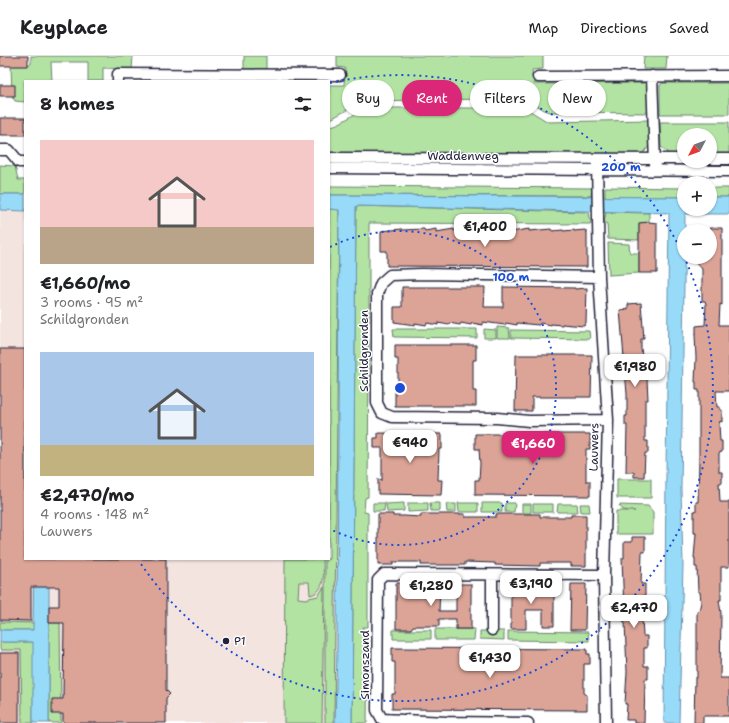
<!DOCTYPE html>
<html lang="en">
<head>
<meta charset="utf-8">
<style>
	:root { --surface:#fff; --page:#f6f6f6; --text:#202124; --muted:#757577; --line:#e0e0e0; --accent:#db2777 }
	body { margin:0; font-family:"Shantell Sans",sans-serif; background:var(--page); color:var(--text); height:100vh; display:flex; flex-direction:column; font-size:15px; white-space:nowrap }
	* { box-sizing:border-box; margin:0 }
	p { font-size:13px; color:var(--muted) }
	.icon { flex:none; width:22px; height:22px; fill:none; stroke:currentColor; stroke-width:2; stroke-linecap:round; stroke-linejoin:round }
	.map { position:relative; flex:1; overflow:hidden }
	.details { position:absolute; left:24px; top:24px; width:306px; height:480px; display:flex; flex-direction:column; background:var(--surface); border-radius:0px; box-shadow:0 1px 3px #0004 }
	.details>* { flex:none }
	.banner { position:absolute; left:342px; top:24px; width:327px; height:36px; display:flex; gap:8px }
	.needle { width:26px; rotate:229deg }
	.fabs { position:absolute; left:677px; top:72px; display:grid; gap:8px }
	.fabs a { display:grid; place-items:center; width:40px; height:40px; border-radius:50%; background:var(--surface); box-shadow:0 1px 3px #0004; font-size:20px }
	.price { position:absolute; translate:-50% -34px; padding:0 9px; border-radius:8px; background:#fff; color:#222; font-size:13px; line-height:26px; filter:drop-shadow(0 1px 2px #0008) }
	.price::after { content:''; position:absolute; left:50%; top:24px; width:12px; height:9px; margin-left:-6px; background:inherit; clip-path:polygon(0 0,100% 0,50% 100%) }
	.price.current { background:var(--accent); color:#fff }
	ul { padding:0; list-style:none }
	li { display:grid; align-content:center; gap:8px; height:212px; padding:0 16px }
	li span { display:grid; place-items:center; height:124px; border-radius:0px; color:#555 }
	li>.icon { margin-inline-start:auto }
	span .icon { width:72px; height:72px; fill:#fffc; stroke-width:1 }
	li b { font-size:17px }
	h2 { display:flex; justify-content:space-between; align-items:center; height:48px; padding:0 16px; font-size:17px }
	.pill { padding:0 14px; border-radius:18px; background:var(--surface); box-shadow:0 1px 3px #0004; font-size:14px; line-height:36px }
	.pill.current { background:var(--accent); color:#fff }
	header { display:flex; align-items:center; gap:24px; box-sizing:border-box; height:56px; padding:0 20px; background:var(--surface); border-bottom:1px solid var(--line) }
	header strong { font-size:19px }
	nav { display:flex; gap:22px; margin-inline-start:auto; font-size:14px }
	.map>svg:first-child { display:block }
	.built { fill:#f4e4e0 }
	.green { fill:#b3e3a2; stroke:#6a826e }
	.water { fill:#97dbf9; stroke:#6891ad }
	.building { fill:#dca497; stroke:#22223b }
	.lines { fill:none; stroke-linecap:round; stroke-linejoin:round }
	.minor-casing { stroke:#22223b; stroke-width:13 }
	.minor { stroke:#fff; stroke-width:10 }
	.ring { fill:none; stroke:#1d4ed8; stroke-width:2; stroke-dasharray:2 4 }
	.poi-dot { fill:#22223b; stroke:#fff; stroke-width:1.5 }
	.labels { text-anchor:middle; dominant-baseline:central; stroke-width:3; stroke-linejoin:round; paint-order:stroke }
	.street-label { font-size:12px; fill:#22223b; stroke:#fff }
	.poi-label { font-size:12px; fill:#22223b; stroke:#fff; text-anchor:start }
	.centre { fill:#1d4ed8; stroke:#fff; stroke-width:2 }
	.ring-label { font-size:12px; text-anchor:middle; font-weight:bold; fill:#1d4ed8; stroke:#fff; stroke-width:3; stroke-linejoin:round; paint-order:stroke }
</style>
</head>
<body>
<header>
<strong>Keyplace</strong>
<nav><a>Map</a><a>Directions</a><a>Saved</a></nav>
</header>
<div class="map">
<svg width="729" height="667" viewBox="0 0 729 667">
	<rect width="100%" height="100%" fill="#fff"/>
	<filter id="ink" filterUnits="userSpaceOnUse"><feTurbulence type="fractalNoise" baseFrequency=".025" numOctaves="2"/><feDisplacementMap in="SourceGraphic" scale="8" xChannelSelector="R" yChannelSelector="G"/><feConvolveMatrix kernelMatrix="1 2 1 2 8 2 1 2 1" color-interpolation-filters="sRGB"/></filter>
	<g filter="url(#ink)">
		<path class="built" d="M25,152V503H329V291H341L337,667H0V153Z"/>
		<path class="green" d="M31,0H133L132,13L103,12V25H88V6H51L52,25H25V46L15,45L12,40L11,9L31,8Z
			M244,0H266V13H244Z
			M337,0H543V13L532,14L534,28L650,27L651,57L551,56L546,55L531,46L524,44L489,43L363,45L329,64V29H344L345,12L337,11Z
			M644,0H667L666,13H643Z
			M663,27H729V58H660V29Z
			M371,52H520L527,53L548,66L650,64C651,80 654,88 641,99L329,98V70C341,70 356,54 371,52Z
			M660,66H729V98H710V79H684V98H670L661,91Z
			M0,109L15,110L18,124H25V138H0Z
			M329,130L592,132L591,140L329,139Z
			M605,131L684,132V141H605Z
			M710,132H729V141H710Z
			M356,150L589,156L591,168L369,167V266L365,267V285H369L368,441L365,442L364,456L368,457V571H363L364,587L368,589L367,667H352Z
			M329,153H339L334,667H325V503H329Z
			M606,156L649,157V167H639V184L608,183L607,168L604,166Z
			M608,187L629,188L630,197H639V217L609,219Z
			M497,271L509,272L510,282H497Z
			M393,273H477V282L394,281Z
			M484,273L496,274V282H484Z
			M511,274L589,275L590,283L511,282Z
			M617,423H651V442H617Z
			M373,447H385L384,455H373Z
			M404,447V455L387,456L386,448Z
			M408,447H428V455L408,456Z
			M430,447H440V455H431Z
			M458,447H478V456H459Z
			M482,447H502V456H482Z
			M505,447H515L514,456H505Z
			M446,448H456V456H447Z
			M522,448H531V457H522Z
			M533,448H553V456H533Z
			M558,448H577L578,456H557Z
			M580,448H589L590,456H581Z
			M619,449L648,450L653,456V478H616V455H635L623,454Z
			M285,503H323C323,517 327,535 310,539L309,526H299L298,542L305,543L318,540L324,531L322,667H284Z
			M0,566L34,567V574H0Z
			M49,567H60L61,667H49Z
			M435,573H475L474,584H435Z
			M393,574H431V583H393Z
			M480,575H504V584L480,583Z
			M508,575L588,576L589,585L508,584Z
			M0,586H34L33,667H22L21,594H0Z"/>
		<path class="water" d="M0,138H25V155L0,154Z
			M329,139L684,141V153H710V141H729V158H685L681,433L683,508L679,667H664L666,417L669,157L356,150L352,667H335L337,594L339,154L329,153Z
			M34,503H49V667H33V586H0V574H33Z"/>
		<path class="building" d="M0,0H28V10H0Z
			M0,29H15V40H0Z
			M0,62H25V79H0Z
			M649,166L657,167V217H639V167Z
			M710,172H722V249L720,248L719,269H729V335H716L717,351H720V354H722V366L720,365L719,368L720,385H722V396L719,397V416H722V427H719L720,446H729V511H721V544H719L721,557L720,622H729V660H703V667H694L695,622H697V555H699L701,546L700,536H698L697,511H695V502H694L696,477H694V455H696V446H698L699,402V334H696V326H695L696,302L695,278H696V270L705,269L706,248L705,245H702V213L693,203H706V201H710Z
			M402,173V174L424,173L425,175L436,173V176L454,173V175L477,173V175L488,173V175L499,174L500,175L511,173V176L529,173V175L551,173L552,175L563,174V175L574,174V175L585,174L586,176H587V211L387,210V195H381V175Z
			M402,231H485L484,251H503V231L575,232V233L587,232L586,267H585L584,270L562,268V269L551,268V269L540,267L539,269L517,267V269L506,267L505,269L483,266V269L472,267L471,269L461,267L460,269L449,267V269L438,267V269L427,267L426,269L415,267V269L394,266V251H402Z
			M641,247L644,283H641V292L642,301H646L648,344H645V385H648V397H645L644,421H634V416H626L627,369H625V360H627V338L620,254L628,253V248Z
			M395,289H476V304H473V335H476V350H395V335H398V303H395Z
			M0,293H25V503H166V634L170,638L166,642V667H65L63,666V658H52V643H63L64,567H49V550H59V531H31V565L0,564Z
			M516,299H592L591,341H532V355H515Z
			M378,377L442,378V393H439L438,424H442L441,439L378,438V423L382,424V392H374V382H378Z
			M475,378H590V393H586V425H590V440L475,439V424H479L480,408L479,393H475Z
			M378,458H393V460H404L421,461V458H465V461H496V458H540V461H571V459H586V510H571V507H540V510L495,509V507L465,506V509H421V506H393V509H378Z
			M632,481H645V496H642L641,528H645V540H642V562L643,580H647V592H644V610H648V623H645L644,667H634V664H626L627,648H625L627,616L625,566L623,565V556H624L622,502H624V486H632Z
			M396,527L411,528V537H428V531H440L439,555H456V537H454V529H456V528H471V573H456V563H439V570H413L411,573H396Z
			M511,528H526V530H528V532H554V570H543V554H526V573H511Z
			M571,528H586L585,574H570Z
			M392,592L587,593V598H590V608H584V637L587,639V654L392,653V638H395V606H392Z
			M0,597H19V667H0Z"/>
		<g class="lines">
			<defs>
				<path id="minor" d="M652,20L655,108
					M538,21L729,20
					M118,25V18L340,19
					M0,94H9L19,106H25
					M329,102L684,103
					M710,103H729
					M597,104L599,221L608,364L604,519L606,667
					M329,112L729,115
					M599,221L422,218L390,219L381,227L377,238V347L382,357L392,361L497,362L529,365L608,364
					M492,574V519
					M528,667L447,666L382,663L377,654L378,524L384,518L604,519"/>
			</defs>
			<use href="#minor" class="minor-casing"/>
			<use href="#minor" class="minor"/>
		</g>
	</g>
	<g class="ring">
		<path d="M330 191A157 157 0 1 1 330 473"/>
		<path d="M330 27A313 313 0 1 1 139 505"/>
	</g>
	<circle class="poi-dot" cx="226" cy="585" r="4"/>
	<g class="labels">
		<g class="street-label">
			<text x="463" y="100">Waddenweg</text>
			<text transform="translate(364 295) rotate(-90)">Schildgronden</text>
			<text transform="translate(594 391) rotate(-89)">Lauwers</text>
			<text transform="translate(365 609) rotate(-90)">Simonszand</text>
		</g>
		<g class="poi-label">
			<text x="234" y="585">P1</text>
		</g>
	</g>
	<circle cx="400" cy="332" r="6" class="centre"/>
	<g class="ring-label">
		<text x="621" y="115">200 m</text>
		<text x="511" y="225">100 m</text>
	</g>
</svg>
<div class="fabs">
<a><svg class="needle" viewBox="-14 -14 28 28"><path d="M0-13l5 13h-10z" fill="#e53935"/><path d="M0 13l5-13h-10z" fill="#757577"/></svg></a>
<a>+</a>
<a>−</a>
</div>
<b class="price" style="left:485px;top:192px">€1,400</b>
<b class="price" style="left:635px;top:332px">€1,980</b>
<b class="price" style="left:410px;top:408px">€940</b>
<b class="price current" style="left:533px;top:409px">€1,660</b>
<b class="price" style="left:531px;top:549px">€3,190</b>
<b class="price" style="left:431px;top:551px">€1,280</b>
<b class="price" style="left:634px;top:573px">€2,470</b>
<b class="price" style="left:490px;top:623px">€1,430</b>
<div class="banner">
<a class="pill">Buy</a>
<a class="pill current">Rent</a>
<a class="pill">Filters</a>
<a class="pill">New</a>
</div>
<section class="details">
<h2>8 homes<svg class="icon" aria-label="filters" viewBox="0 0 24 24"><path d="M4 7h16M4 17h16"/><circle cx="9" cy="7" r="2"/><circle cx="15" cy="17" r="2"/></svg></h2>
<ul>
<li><span style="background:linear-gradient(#f6c9c9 70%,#b9a48a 0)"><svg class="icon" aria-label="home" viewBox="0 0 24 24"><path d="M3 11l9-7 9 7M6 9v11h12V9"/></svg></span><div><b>€1,660/mo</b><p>3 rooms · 95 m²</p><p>Schildgronden</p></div></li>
<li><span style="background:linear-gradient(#a9c7e8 75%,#c2b280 0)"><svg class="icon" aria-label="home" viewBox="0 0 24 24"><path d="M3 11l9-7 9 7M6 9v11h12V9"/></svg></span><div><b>€2,470/mo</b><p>4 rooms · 148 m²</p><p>Lauwers</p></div></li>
</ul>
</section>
</div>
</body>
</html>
